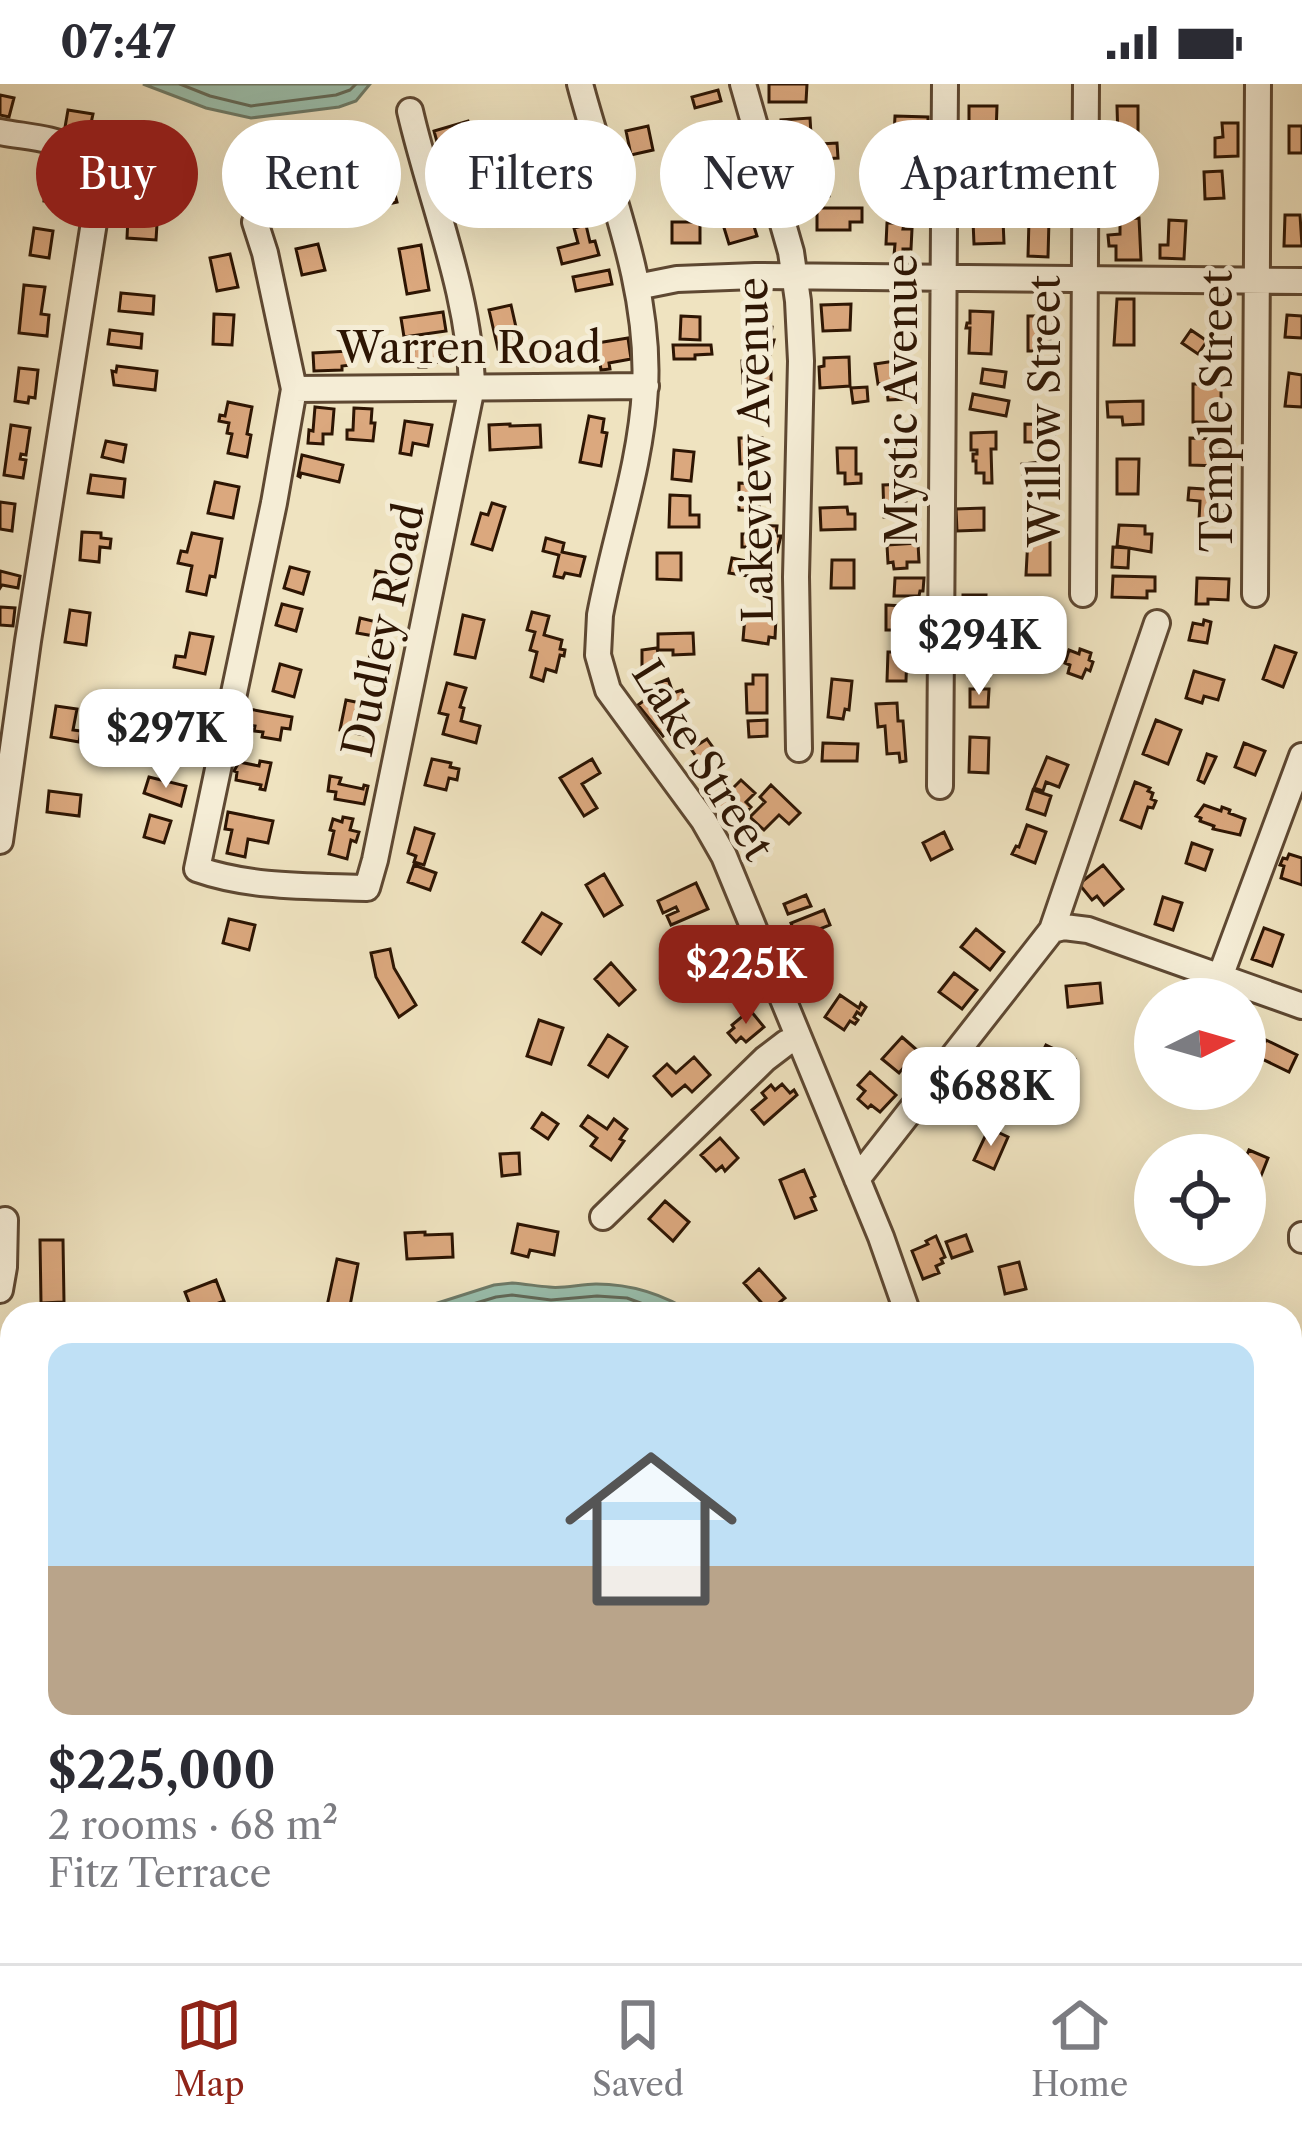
<!DOCTYPE html>
<html lang="en">
<head>
<meta charset="utf-8">
<style>
	:root { --surface:#fff; --page:#f7f7f7; --text:#2b2b33; --muted:#7c7c81; --line:#e1e1e2; --accent:#8f2418 }
	body { margin:0; font-family:"Libre Caslon Text",serif; background:var(--page); color:var(--text); height:100vh; display:flex; flex-direction:column; font-size:45px; white-space:nowrap }
	* { box-sizing:border-box; margin:0 }
	p { font-size:39px; color:var(--muted) }
	.icon { flex:none; width:66px; height:66px; fill:none; stroke:currentColor; stroke-width:2; stroke-linecap:round; stroke-linejoin:round }
	.map { position:relative; flex:1; overflow:hidden }
	.details { position:absolute; left:0px; top:1218px; width:1302px; height:663px; display:flex; flex-direction:column; background:var(--surface); border-radius:36px 36px 0 0; box-shadow:0 12px 48px #0002 }
	.details>* { flex:none }
	.guide { position:absolute; left:36px; top:36px; width:1230px; height:108px; display:flex; gap:24px }
	.needle { width:78px; rotate:85deg }
	.controls { position:absolute; left:1134px; top:894px; display:grid; gap:24px }
	.controls a { display:grid; place-items:center; width:132px; height:132px; border-radius:50%; background:var(--surface); box-shadow:0 12px 48px #0002; font-size:60px }
	.price { position:absolute; translate:-50% -102px; padding:0 27px; border-radius:24px; background:#fff; color:#222; font-size:39px; line-height:78px; filter:drop-shadow(0 3px 6px #0008) }
	.price::after { content:''; position:absolute; left:50%; top:72px; width:36px; height:27px; margin-left:-18px; background:inherit; clip-path:polygon(0 0,100% 0,50% 100%) }
	.price.active { background:var(--accent); color:#fff }
	ul { padding:0; list-style:none }
	li { display:grid; align-content:center; gap:24px; height:636px; padding:0 48px }
	li span { display:grid; place-items:center; height:372px; border-radius:24px; color:#555 }
	li>.icon { margin-inline-start:auto }
	span .icon { width:216px; height:216px; fill:#fffc; stroke-width:1 }
	li b { font-size:51px }
	.tag { padding:0 42px; border-radius:54px; background:var(--surface); box-shadow:0 12px 48px #0002; font-size:42px; line-height:108px }
	.tag.active { background:var(--accent); color:#fff }
	.status { display:flex; justify-content:space-between; align-items:center; height:84px; padding:0 60px; background:var(--surface); direction:ltr }
	.status svg { height:33px; fill:currentColor }
	.dock { display:flex; justify-content:space-around; align-items:center; height:168px; border-top:3px solid var(--line); background:var(--surface); font-size:33px; color:var(--muted) }
	.dock a { display:grid; justify-items:center; gap:6px }
	.dock .active { color:var(--accent) }
	.map>svg:first-child { display:block }
	.water { fill:#9bbfac; stroke:#6f7b68; stroke-width:3 }
	.lines { fill:none; stroke-linecap:round; stroke-linejoin:round }
	.shore { stroke:#646a58; stroke-width:3 }
	.building { fill:#dba87e; stroke:#2d1503; stroke-width:3 }
	.minor-casing { stroke:#5e4832; stroke-width:30 }
	.minor { stroke:#f5edd6; stroke-width:24 }
	.labels { text-anchor:middle; dominant-baseline:central; stroke-width:10; stroke-linejoin:round; paint-order:stroke }
	.street-label { font-size:42px; fill:#2d1503; stroke:#f5edd6 }
</style>
</head>
<body>
<div class="status"><b>07:47</b><svg viewBox="0 0 49 12"><path d="M0 12V9h3v3zM5 12V6h3v6zM10 12V3h3v9zM15 12V0h3v12zM26 1h20v11H26zM47 4h2v5h-2z"/></svg></div>
<div class="map">
<svg width="1302" height="1879" viewBox="0 0 1302 1879">
	<rect width="100%" height="100%" fill="#efe3c0"/>
	<filter id="stains"><feTurbulence type="fractalNoise" baseFrequency=".00167" numOctaves="4"/><feColorMatrix values="0 0 0 0 .2 0 0 0 0 .09 0 0 0 0 .02 0 0 0 .5 -.17"/></filter>
	<radialGradient id="worn" r=".72"><stop offset=".6" stop-color="#630" stop-opacity="0"/><stop offset="1" stop-color="#630" stop-opacity=".3"/></radialGradient>
	<path class="water" d="M143,0H370L356,17L339,23L251,34L206,24Z
		M512,1199C525,1200 537,1202 549,1203C563,1205 581,1200 596,1200C631,1200 665,1211 694,1230H403L494,1201Z
		M12,1621V1812L0,1794V1638Z
		M60,1869H1019L1016,1879H69Z"/>
	<g class="lines">
		<path class="shore" d="M180,0L210,12L251,22L336,11L350,6L356,0
			M440,1230L496,1213L512,1211L551,1216L597,1212L627,1214L670,1230"/>
	</g>
	<path class="building" d="M769,0H807L806,18H769Z
		M718,6L721,17L695,24L692,13Z
		M0,11L14,14L9,33L0,31Z
		M969,22H997L996,50H986L985,42H969Z
		M1117,22H1138V55H1118Z
		M68,26L93,30L88,53L84,52L83,57L68,54L69,50L64,49Z
		M895,32L928,33V52L894,51Z
		M810,34L811,50L782,52L781,36Z
		M468,37L474,54L439,65L434,47Z
		M1222,39H1238V72L1215,73V54L1223,53Z
		M648,42L653,66L631,71L626,47Z
		M1289,42H1302V69H1289Z
		M567,44L571,59L532,68L527,48L540,45L541,50Z
		M837,59L838,74L821,75L820,60Z
		M477,61L483,82L461,89L455,67Z
		M140,62L188,71L186,87L137,81Z
		M986,64V73H995V91H984V83H960V65Z
		M1050,66L1070,67V74H1075L1074,92L1038,91V76H1050Z
		M730,70L735,96L712,100L707,74Z
		M685,79L690,100L676,103L671,82Z
		M819,83V88L827,87L829,112L804,117V112L798,113L796,89L810,88V84Z
		M301,87L310,129L299,132L298,126L288,129L280,92Z
		M542,87L547,107L527,112L522,91Z
		M1222,87L1224,114L1205,115L1204,88Z
		M48,91L67,93L63,120L44,117Z
		M390,91L397,118L379,122L372,95Z
		M894,91L922,93L921,110L893,108Z
		M131,97L169,102L165,124L128,119Z
		M482,101L487,120L458,128L453,109Z
		M542,118L547,137L530,141L526,123Z
		M817,124H862V138H850V146H817Z
		M749,126L757,152L729,160L721,134Z
		M134,130H142L141,138L157,140L156,156L127,154L128,133H134Z
		M1285,131H1300L1302,162H1284Z
		M1139,134L1141,176H1116V162H1109L1108,151L1120,150V135Z
		M1003,136L1004,159L974,160L973,137Z
		M1029,136H1049L1048,173L1028,172Z
		M1169,136L1186,137L1184,175L1160,174V161H1168Z
		M672,138H700V159H672Z
		M887,139H904L903,145H912L911,165H903V172H894L895,160H886Z
		M586,141L590,158L595,157L599,171L562,180L558,164L578,159L574,144Z
		M34,144L53,147L49,174L30,171Z
		M318,160L325,186L302,191L296,165Z
		M421,161L429,206L407,210L399,165Z
		M230,170L238,203L217,207L210,174Z
		M609,186L612,200L576,207L573,193Z
		M24,201L45,203L41,230L49,231L47,252L19,249Z
		M121,209L154,212L153,230L119,227Z
		M1117,215H1134V261H1114Z
		M851,220L850,246L823,247L821,221Z
		M511,221L520,261L498,265L489,226Z
		M970,227L993,228L991,270L969,269L970,244H966L967,239H970Z
		M443,228L446,247L404,253L401,234Z
		M214,230L234,231L232,261L213,260Z
		M1287,231L1302,232V254L1285,253Z
		M681,232L700,233V256L680,255Z
		M1028,232H1050V267H1028Z
		M753,241L772,243L770,256H774L768,278H771V299H743L742,277H754V269H750Z
		M110,246L142,250L141,264L108,260Z
		M1191,246L1207,257L1198,270L1182,259Z
		M628,254L631,275L609,279L610,285L601,286L597,259Z
		M414,260L452,261L451,279L426,278V283H419V279H413Z
		M673,261H711L712,270L695,271V275H674Z
		M350,267L351,281L342,282V286L314,287L313,269Z
		M849,273L850,302L820,304L819,283L824,282V274Z
		M908,275L911,296L878,300L875,280Z
		M117,282L157,287L155,306L114,301L112,287L116,288Z
		M19,284L38,286L35,314L29,313L28,319L15,317Z
		M983,285L1006,288L1004,303L981,299Z
		M1289,289L1302,291V323L1285,322Z
		M1193,300H1221V338H1193Z
		M867,303L868,317L853,319L851,304Z
		M908,304L909,315L888,316L887,305Z
		M973,310L1009,317L1006,332L970,325Z
		M1143,317V340L1123,341L1122,333H1108L1107,318Z
		M228,318L252,323L247,350L251,351L247,373L228,369L232,350L227,349L229,339L219,337L220,331L225,332Z
		M315,323L334,325L332,350H323V360L308,359L309,346L313,347Z
		M354,324L372,325L371,339H375L373,357L347,355V346H353Z
		M589,332L604,335L602,348L607,349L601,382L580,378Z
		M405,337L432,341L428,362L413,359L411,371L400,369Z
		M510,340V342L540,341L541,363L490,366L489,341Z
		M1025,340L1057,341L1053,358H1025Z
		M11,341L30,344L26,371L21,370L20,375L26,376L23,394L4,391Z
		M996,348V365H991L992,399H984V389H976V377H973V370H977V366H971V349Z
		M739,354H762L763,379L740,380Z
		M1190,354L1217,355V365H1220V382L1190,381Z
		M106,357L126,361L123,378L102,373Z
		M837,364H856V390H861V399L845,400V389H838Z
		M674,366L694,368L691,397L672,395Z
		M302,371L343,381L339,398L301,389L300,393L298,392Z
		M1117,375H1139L1138,410H1117Z
		M1051,377L1055,404L1030,407L1028,390L1023,391L1022,380Z
		M91,391L125,395L123,413L88,409Z
		M215,398L239,403L233,434L208,429Z
		M739,399L760,400L759,427L739,426Z
		M906,400V432L884,433L883,401Z
		M1189,404L1219,406L1218,417L1224,418L1223,437L1199,436L1200,417L1188,416Z
		M670,411L690,412V431H699V443H669Z
		M0,418L15,420L12,447L0,445Z
		M492,419L505,423L492,466L472,460L481,429L488,431Z
		M847,423L848,430H855V445L821,446L820,424Z
		M984,424V446L957,447L956,425Z
		M1029,435H1050V491H1026Z
		M749,441L777,442L776,452H781L777,468L749,467V463H742V450H749Z
		M1119,441L1145,442V450H1152L1151,468L1117,462Z
		M82,448L101,449V454L111,455L110,464L100,463L99,478L80,476Z
		M192,449L222,455L215,493L210,492L206,511L187,507L192,482L178,479L181,467L187,468Z
		M546,454L564,459L562,468L585,473L580,492L565,489L563,494L554,492L559,471L543,467Z
		M918,459L919,478H907V484L894,485L893,478L888,479L887,461Z
		M1113,463L1129,464L1128,484L1112,483Z
		M657,469H681V496L657,495Z
		M732,474L751,478L748,492L729,489Z
		M832,476H854V504H831Z
		M290,483L309,488L303,510L284,504Z
		M0,487L20,492L18,504L2,501L0,504Z
		M376,487L398,491L393,518L371,514Z
		M1113,492L1155,493V507H1147V514L1112,513Z
		M895,494H924L923,507H920L919,512H894Z
		M1197,494L1229,495L1228,516L1208,515V520H1196Z
		M963,511H986L985,531L963,530Z
		M282,520L302,525L296,547L276,541Z
		M886,521L903,522V546H886Z
		M0,523L15,524L13,542L0,541Z
		M70,526L90,529L86,561L65,558Z
		M532,528L549,532L544,551L562,556L560,565L565,566L564,572L560,571L556,588L546,585L543,597L531,593L537,568L530,566L535,548L527,546Z
		M463,531L484,536L475,574L455,570Z
		M745,532L776,533L775,554L769,553L768,560L743,556Z
		M360,534L377,538L374,552L357,549Z
		M1204,536L1211,538L1207,559L1189,556L1193,539L1203,541Z
		M190,549L213,553L205,590L174,583L176,572L185,573Z
		M693,549L694,570L673,571V566H658V550Z
		M373,558L394,562L388,586L379,584L376,595L365,592Z
		M1275,562L1296,569L1283,603L1263,595Z
		M657,564L660,579L642,582V566Z
		M989,565V593H969L968,566Z
		M1080,565L1091,569L1089,576L1093,578L1090,587L1086,585L1082,594L1068,589L1070,581L1065,579L1069,566L1079,570Z
		M888,568H907L906,597H887Z
		M280,580L301,586L294,613L273,607Z
		M1194,587L1224,596L1218,616L1204,612L1202,619L1186,614Z
		M753,591H767V629H747L746,600H753Z
		M668,595L673,609L682,606L687,618L661,628L651,602Z
		M832,595L852,597L849,626L845,625L843,635L828,633Z
		M447,599L466,604L460,623L464,624L461,637L480,642L476,659L443,650L448,631L439,629Z
		M970,605H989L988,623H970Z
		M646,615L670,646L663,652L638,621Z
		M346,616L375,622L369,652L340,646Z
		M897,619L898,637H903L906,677L900,678L899,669L887,670L885,642L878,643L876,620Z
		M56,622L77,625L73,646L81,647L79,658L51,653Z
		M179,624L196,626L195,632L199,633L196,652L186,650L185,659L167,657L170,639L177,640Z
		M249,625L292,633L290,645L282,644L280,656L262,653L263,648L254,647L255,642L246,640Z
		M767,636V652L749,653L748,637Z
		M1156,636L1181,646L1168,680L1143,670Z
		M970,653L989,654L988,689L969,688Z
		M707,655L722,676L706,687L691,665Z
		M823,659L858,660L857,677H822Z
		M1244,659L1265,667L1255,691L1235,683Z
		M1207,670L1216,673L1204,699L1198,696Z
		M1047,673L1068,681L1059,703L1046,698L1043,707L1034,704Z
		M432,675L451,679L450,683L459,685L457,696L449,694L446,706L425,701Z
		M592,675L600,689L582,700L597,724L584,732L560,694Z
		M260,677L271,679L265,706L260,705L261,701L236,696L237,688L234,687L239,678L259,682Z
		M330,692L341,694L339,700L363,705L364,701L368,702L364,720L335,715L336,708L328,707Z
		M149,693L186,702L181,722L144,709Z
		M741,696L755,709L746,718L751,723L735,739L716,721Z
		M1135,698L1150,704L1148,707L1153,709L1151,715L1156,717L1153,724L1148,723L1141,744L1121,736Z
		M771,701L800,729L789,740L779,731L764,746L750,733L765,718L760,713Z
		M1033,706L1051,712L1045,731L1027,725Z
		M49,707L81,711L79,732L47,728Z
		M1204,721L1221,727L1222,723L1230,726L1229,729L1245,735L1240,751L1213,745L1214,742L1200,737L1201,734L1196,732Z
		M228,728L273,737L268,759L248,755L245,773L227,769L232,746L225,745Z
		M150,731L171,737L164,759L144,753Z
		M343,733L353,735L350,746L359,748L356,758L351,756L347,775L329,770L334,747L330,746L333,735L342,738Z
		M1027,741L1046,748L1035,779L1012,770L1016,762L1019,763Z
		M415,744L434,750L424,781L414,778L416,772L408,769Z
		M944,748L952,765L931,776L923,759Z
		M1192,759L1212,766L1205,786L1186,779Z
		M1289,770L1302,774V801L1281,794L1284,782L1280,781L1283,774L1287,775Z
		M414,781L436,789L430,806L408,798Z
		M1103,781L1123,805L1104,821L1097,812L1092,816L1079,800Z
		M604,790L622,821L604,832L586,801Z
		M696,799L708,825L671,841L667,832L678,827L676,823L663,829L658,817Z
		M806,811L811,822L788,830L784,820Z
		M1163,813L1182,819L1173,846L1155,840Z
		M824,826L830,841L797,854L791,839Z
		M542,829L561,840L541,870L523,858Z
		M229,835L255,841L249,866L223,859Z
		M1264,844L1283,851L1272,882L1252,875Z
		M976,845L1004,868L990,886L961,863Z
		M390,865L394,884L416,921L399,933L376,893L371,869Z
		M611,879L635,906L619,921L595,895Z
		M954,889L977,906L962,925L939,908Z
		M1100,899L1102,919L1068,923L1066,902Z
		M840,911L859,924L861,919L866,923L861,931L857,928L854,933L858,936L855,940L850,937L844,946L825,933Z
		M750,926L764,943L746,958L741,953L736,958L728,949L734,944L732,941Z
		M539,936L563,944L551,980L527,972Z
		M608,951L627,963L608,993L589,981Z
		M902,953L918,967L899,989L882,975Z
		M1266,956L1297,971L1289,988L1258,973Z
		M1046,961L1075,975L1069,987L1059,982L1049,1002L1030,992Z
		M694,973L710,991L692,1008L685,1001L672,1012L654,992L667,980L676,989Z
		M870,988L896,1011L880,1028L871,1021L868,1024L858,1015L865,1007L858,1001Z
		M782,1000L790,1009L794,1006L797,1011L764,1040L752,1026L766,1014L762,1009L771,1001L775,1006Z
		M542,1029L558,1040L548,1055L532,1044Z
		M588,1032L607,1045L614,1035L627,1045L620,1055L624,1057L611,1076L591,1062L597,1054L581,1042Z
		M989,1044L1008,1053L994,1085L974,1076Z
		M720,1054L738,1074L725,1087L722,1082L716,1087L701,1071Z
		M1249,1066L1268,1074L1255,1107L1245,1102V1075Z
		M519,1069L520,1090L502,1092L500,1070Z
		M804,1086L815,1112L811,1114L816,1126L795,1134L780,1096Z
		M665,1117L689,1138L673,1157L649,1135Z
		M518,1140L558,1148L554,1171L530,1166L528,1173L512,1169Z
		M425,1148V1151L452,1150L453,1173L407,1175L405,1149Z
		M966,1151L972,1167L952,1174L946,1158Z
		M936,1152L945,1173L941,1175L943,1179L936,1182L939,1189L923,1195L912,1167L928,1160L926,1157Z
		M40,1156H63L64,1218L41,1219Z
		M1196,1161H1216L1215,1174L1195,1172Z
		M337,1175L358,1180L349,1227L327,1222Z
		M1019,1178L1026,1205L1005,1210L999,1183Z
		M759,1185L785,1214L769,1227L744,1199Z
		M216,1196L224,1217L193,1229L185,1208Z
		M1300,1312L1302,1335L1293,1342L1290,1338V1320Z
		M1298,1448L1302,1452V1471L1291,1483L1290,1457Z
		M1296,1831L1302,1842V1876L1296,1879H1282L1277,1869H1290V1834Z"/>
	<g class="lines">
		<defs>
			<path id="minor" d="M580,0C606,99 651,201 645,305C641,382 614,456 600,531L598,571L608,606L704,737L724,772L881,1153L908,1230
				M743,0L791,168L798,217L801,277L796,493L799,665
				M0,48C48,57 93,53 98,113L28,557L0,757
				M255,138L265,169L294,305L274,419L197,785C251,804 310,802 367,804L375,776L472,303C470,209 431,118 410,27
				M637,203L677,195L755,192L1302,197
				M294,305L646,302
				M1083,510L1086,0
				M1255,510L1258,0
				M940,702L945,0
				M1052,846L1064,843L1088,846L1302,922
				M1220,893L1302,672
				M857,1095L1052,846L1157,539
				M603,1133L765,975L786,959L799,954
				M1302,1151V1156
				M0,1206L4,1183L5,1136
				M0,1281L12,1290
				M1290,1538L1302,1552
				M1290,1702L1302,1691
				M0,1868L9,1879
				M1039,1879L1042,1869"/>
		</defs>
		<use href="#minor" class="minor-casing"/>
		<use href="#minor" class="minor"/>
	</g>
	<g class="labels">
		<g class="street-label">
			<text x="469" y="264">Warren Road</text>
			<text transform="translate(902 315) rotate(-90)">Mystic Avenue</text>
			<text transform="translate(1045 327) rotate(-90)">Willow Street</text>
			<text transform="translate(1217 327) rotate(-90)">Temple Street</text>
			<text transform="translate(755 366) rotate(-91)">Lakeview Avenue</text>
			<text transform="translate(383 546) rotate(-78)">Dudley Road</text>
			<text transform="translate(703 676) rotate(58)">Lake Street</text>
		</g>
	</g>
	<rect width="100%" height="100%" filter="url(#stains)"/>
	<rect width="100%" height="100%" fill="url(#worn)"/>
</svg>
<div class="controls">
<a><svg class="needle" viewBox="-14 -14 28 28"><path d="M0-13l5 13h-10z" fill="#e53935"/><path d="M0 13l5-13h-10z" fill="#7c7c81"/></svg></a>
<a><svg class="icon" aria-label="locate" viewBox="0 0 24 24"><circle cx="12" cy="12" r="6"/><path d="M12 2v4M12 18v4M2 12h4M18 12h4"/></svg></a>
</div>
<b class="price" style="left:979px;top:614px">$294K</b>
<b class="price" style="left:166px;top:707px">$297K</b>
<b class="price active" style="left:746px;top:943px">$225K</b>
<b class="price" style="left:991px;top:1065px">$688K</b>
<div class="guide">
<a class="tag active">Buy</a>
<a class="tag">Rent</a>
<a class="tag">Filters</a>
<a class="tag">New</a>
<a class="tag">Apartment</a>
</div>
<section class="details">
<ul>
<li><span style="background:linear-gradient(#bfe0f5 60%,#b9a48a 0)"><svg class="icon" aria-label="home" viewBox="0 0 24 24"><path d="M3 11l9-7 9 7M6 9v11h12V9"/></svg></span><div><b>$225,000</b><p>2 rooms · 68 m²</p><p>Fitz Terrace</p></div></li>
</ul>
</section>
</div>
<nav class="dock">
<a class="active"><svg class="icon" aria-label="map" viewBox="0 0 24 24"><path d="M3 6l6-2 6 2 6-2v14l-6 2-6-2-6 2zM9 4v14M15 6v14"/></svg>Map</a>
<a><svg class="icon" aria-label="saved" viewBox="0 0 24 24"><path d="M7 4h10v16l-5-4-5 4z"/></svg>Saved</a>
<a><svg class="icon" aria-label="home" viewBox="0 0 24 24"><path d="M3 11l9-7 9 7M6 9v11h12V9"/></svg>Home</a>
</nav>
</body>
</html>
